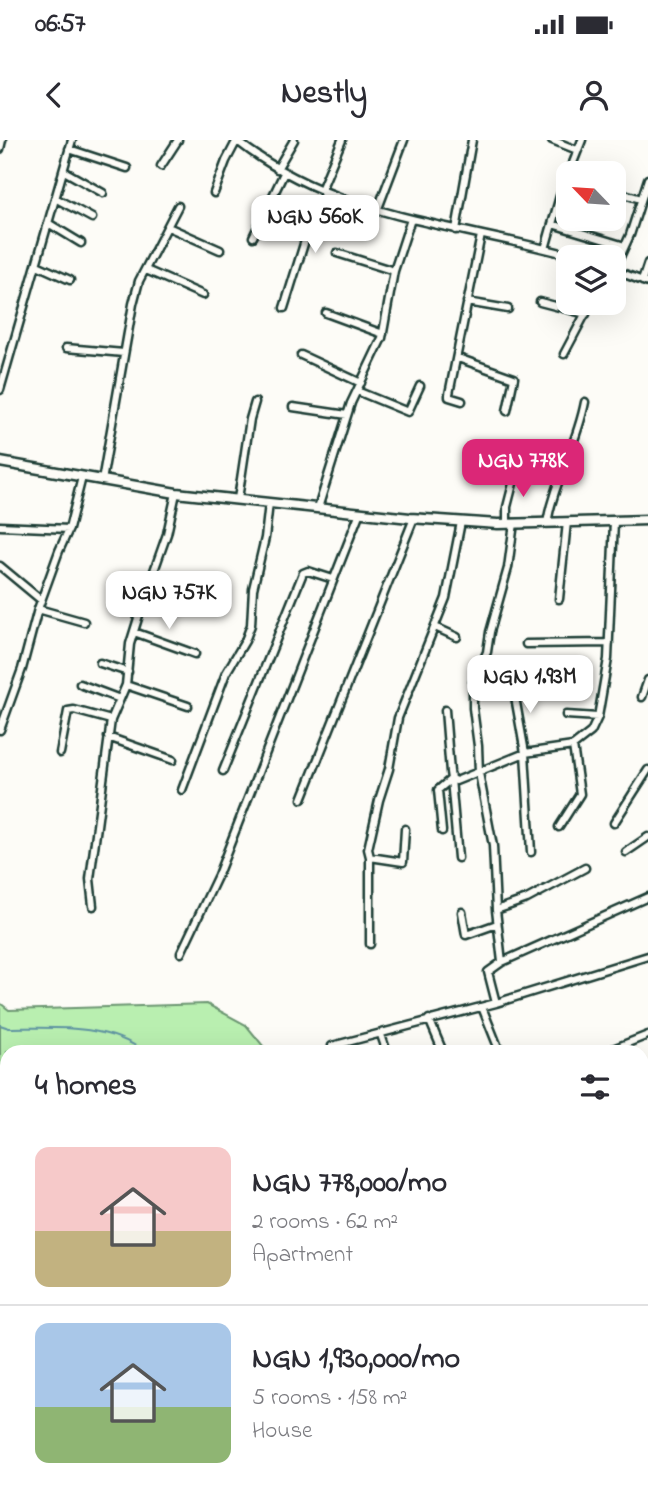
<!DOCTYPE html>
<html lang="en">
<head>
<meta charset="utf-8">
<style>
	:root { --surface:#fff; --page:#f2f2f3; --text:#2b2b33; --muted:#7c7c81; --line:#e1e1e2; --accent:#db2777 }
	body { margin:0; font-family:"Indie Flower",sans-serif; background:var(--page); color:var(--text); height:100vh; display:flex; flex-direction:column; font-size:26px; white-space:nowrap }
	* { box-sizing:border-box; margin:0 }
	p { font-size:23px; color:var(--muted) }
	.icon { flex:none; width:38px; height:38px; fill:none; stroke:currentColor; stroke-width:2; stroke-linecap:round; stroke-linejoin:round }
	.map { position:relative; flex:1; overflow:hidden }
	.sheet { position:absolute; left:0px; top:905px; width:649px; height:450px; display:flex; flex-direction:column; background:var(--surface); border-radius:21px 21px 0 0; box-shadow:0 7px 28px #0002 }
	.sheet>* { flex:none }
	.needle { width:46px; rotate:295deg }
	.buttons { position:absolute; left:556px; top:21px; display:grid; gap:14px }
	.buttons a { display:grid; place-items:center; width:70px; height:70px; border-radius:14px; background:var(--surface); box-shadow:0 7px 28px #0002; font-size:35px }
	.price { position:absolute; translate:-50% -60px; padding:0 16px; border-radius:14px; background:#fff; color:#222; font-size:23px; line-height:46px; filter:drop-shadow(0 2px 4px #0008) }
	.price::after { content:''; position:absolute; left:50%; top:42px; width:21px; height:16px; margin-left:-10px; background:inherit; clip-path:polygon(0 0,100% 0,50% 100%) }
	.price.current { background:var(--accent); color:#fff }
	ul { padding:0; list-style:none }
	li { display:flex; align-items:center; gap:21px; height:175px; padding:0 35px }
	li+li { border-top:2px solid var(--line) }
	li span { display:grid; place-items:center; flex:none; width:196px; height:140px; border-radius:14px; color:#555 }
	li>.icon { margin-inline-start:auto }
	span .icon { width:84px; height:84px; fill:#fffc; stroke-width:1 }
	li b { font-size:30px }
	h2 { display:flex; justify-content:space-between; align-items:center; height:84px; padding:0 35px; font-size:30px }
	.status { display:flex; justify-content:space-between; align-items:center; height:49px; padding:0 35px; background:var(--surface); direction:ltr }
	.status svg { height:19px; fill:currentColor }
	header { display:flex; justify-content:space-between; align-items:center; height:91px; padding:0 35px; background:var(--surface); font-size:32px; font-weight:800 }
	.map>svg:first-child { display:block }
	.green { fill:#b9efb0; stroke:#6c9672; stroke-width:2 }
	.water { fill:#8bcfec; stroke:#6095a2; stroke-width:2 }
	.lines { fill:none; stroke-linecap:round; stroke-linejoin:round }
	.stream { stroke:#6095a2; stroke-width:2 }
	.minor-casing { stroke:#1f3d34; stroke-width:11 }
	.tertiary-casing { stroke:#1f3d34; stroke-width:13 }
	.minor { stroke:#fdfcf7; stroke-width:6 }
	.tertiary { stroke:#fdfcf7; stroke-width:8 }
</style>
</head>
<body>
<div class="status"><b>06:57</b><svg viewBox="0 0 49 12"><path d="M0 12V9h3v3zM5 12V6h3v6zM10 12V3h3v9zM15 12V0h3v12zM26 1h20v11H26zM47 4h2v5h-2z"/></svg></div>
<header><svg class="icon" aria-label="back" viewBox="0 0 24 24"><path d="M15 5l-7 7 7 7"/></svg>Nestly<svg class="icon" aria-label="person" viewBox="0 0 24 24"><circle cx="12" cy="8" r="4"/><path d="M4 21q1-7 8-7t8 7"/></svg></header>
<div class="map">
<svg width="648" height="1354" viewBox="0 0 648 1354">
	<rect width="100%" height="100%" fill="#fdfcf7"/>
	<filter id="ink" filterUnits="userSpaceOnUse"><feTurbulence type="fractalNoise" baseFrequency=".0143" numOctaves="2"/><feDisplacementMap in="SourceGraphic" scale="14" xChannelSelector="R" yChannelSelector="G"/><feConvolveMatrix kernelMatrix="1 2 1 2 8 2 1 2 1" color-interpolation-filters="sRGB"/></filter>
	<g filter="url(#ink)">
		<path class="green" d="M0,863L9,870L207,864L246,885L268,912H7V958L0,957Z
			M7,1108V1300C0,1273 3,1248 3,1220C3,1186 0,1138 7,1108Z
			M642,1147L648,1151V1201L642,1235Z
			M642,1242L648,1243V1325L642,1335Z
			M15,1348H151L145,1354H14Z
			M187,1348H244L246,1354H180Z
			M276,1348H391L388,1354H278Z
			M449,1348H473L497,1354H435L440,1349Z
			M567,1348L577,1349L638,1348L635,1354H564Z"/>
		<path class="water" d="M151,1348H187L180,1354H145Z
			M244,1348H276L278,1354H246Z
			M391,1348H449L440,1349L435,1354H388Z
			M473,1348H585H567L564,1354H497Z"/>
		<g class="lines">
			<path class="stream" d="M0,885L9,888C55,888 106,883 145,912
				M642,1177L648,1179"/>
			<defs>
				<path id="minor" d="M236,0C335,79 459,84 576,117
					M552,0L577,10
					M0,9L2,0
					M69,9L127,28
					M161,26L178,0
					M277,29L294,0
					M64,31L103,53
					M321,50L342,0
					M614,51L641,59
					M214,53L226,21L237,0
					M55,58L92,78
					M377,71L404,0
					M48,83L81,103
					M552,84L625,106
					M168,87L220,110
					M456,90L472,0
					M253,97L284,33
					M545,109L560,56L582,0
					M337,113L394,131
					M37,125L70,140
					M146,130L203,155
					M614,130L630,95L648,39
					M614,130L648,143
					M642,141L648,123
					M467,162L508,169
					M540,162L586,174
					M284,168L312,78L325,52
					M326,173L383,194
					M66,208L124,213
					M564,214L591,163
					M301,215L361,243
					M458,218L514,238L507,271
					M0,250L72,0
					M357,251L408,272L420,246
					M462,261L449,257V254L481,95
					M293,267L347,275
					M102,341L133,164L139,141L178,66
					M238,359L250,279L255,262
					M318,368L351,263L382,198L394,131L411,79
					M547,383C554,341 577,305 585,262
					M507,384V367L516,332
					M0,386L69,389
					M0,426L41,460
					M147,449L203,463
					M559,459L567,382
					M38,469L84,482
					M435,487L457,497
					M134,492L195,514
					M526,504L609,503
					M100,523L128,532
					M512,540L525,613L531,712
					M80,544L120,559
					M126,545L188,566
					M642,557L648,540
					M445,570L450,632L451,639L456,641L525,613L573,606L591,592L598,577L608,519L614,381
					M566,575L598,577
					M0,590L22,529L38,469L59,411L69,389L82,337
					M108,597L173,620
					M60,613L68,571L74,570L111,580
					M223,631L303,433L308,431L333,439
					M182,650L226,533L245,501L251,485L253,449L265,398L269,363
					M302,659L414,378
					M614,683L648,630
					M559,687L580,654L573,606
					M405,689L403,722L370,717L368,709L379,660L389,629L398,578L446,458L461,382
					M442,691L438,650L451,639L458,718
					M626,712L648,697
					M370,717V804
					M93,766L90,739L111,580L126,545L130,504L144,459L167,394L176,353
					M496,770L527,759L585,728
					M462,772L466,795L497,784
					M181,813L218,735L360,372
					M502,822L648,757
					M496,863L488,832L502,822L496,770L493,706L479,633L478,606L473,568V542L487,512L490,492L508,428L514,383
					M482,867L500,912
					M429,879L443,912
					M381,895L387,912
					M332,906L496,863L648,816
					M605,912L648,895
					M0,984L7,973
					M0,1071L7,1060
					M0,1334H3"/>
				<path id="tertiary" d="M0,322L176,353L410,378L498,384L648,380"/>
			</defs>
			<use href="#minor" class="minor-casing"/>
			<use href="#tertiary" class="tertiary-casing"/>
			<use href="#minor" class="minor"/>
			<use href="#tertiary" class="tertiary"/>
		</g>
	</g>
</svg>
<div class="buttons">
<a><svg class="needle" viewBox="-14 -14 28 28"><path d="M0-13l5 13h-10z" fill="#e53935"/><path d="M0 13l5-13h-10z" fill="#7c7c81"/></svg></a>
<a><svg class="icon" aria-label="layers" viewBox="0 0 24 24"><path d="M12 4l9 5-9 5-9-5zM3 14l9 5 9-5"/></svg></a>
</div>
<b class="price" style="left:315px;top:115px">NGN 560K</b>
<b class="price current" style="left:523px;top:359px">NGN 778K</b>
<b class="price" style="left:169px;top:491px">NGN 757K</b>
<b class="price" style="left:530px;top:575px">NGN 1.93M</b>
<section class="sheet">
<h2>4 homes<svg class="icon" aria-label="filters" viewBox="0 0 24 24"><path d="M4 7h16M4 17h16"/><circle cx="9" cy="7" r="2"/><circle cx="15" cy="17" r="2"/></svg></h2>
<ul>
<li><span style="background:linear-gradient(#f6c9c9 60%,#c2b280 0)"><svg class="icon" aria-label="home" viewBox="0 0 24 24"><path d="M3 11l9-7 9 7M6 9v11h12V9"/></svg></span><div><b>NGN 778,000/mo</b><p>2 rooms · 62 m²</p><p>Apartment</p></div></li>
<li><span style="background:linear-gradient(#a9c7e8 60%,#8fb573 0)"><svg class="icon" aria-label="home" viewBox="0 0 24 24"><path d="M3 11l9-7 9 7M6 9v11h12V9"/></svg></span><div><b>NGN 1,930,000/mo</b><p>5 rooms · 158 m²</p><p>House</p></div></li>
</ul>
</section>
</div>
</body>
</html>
